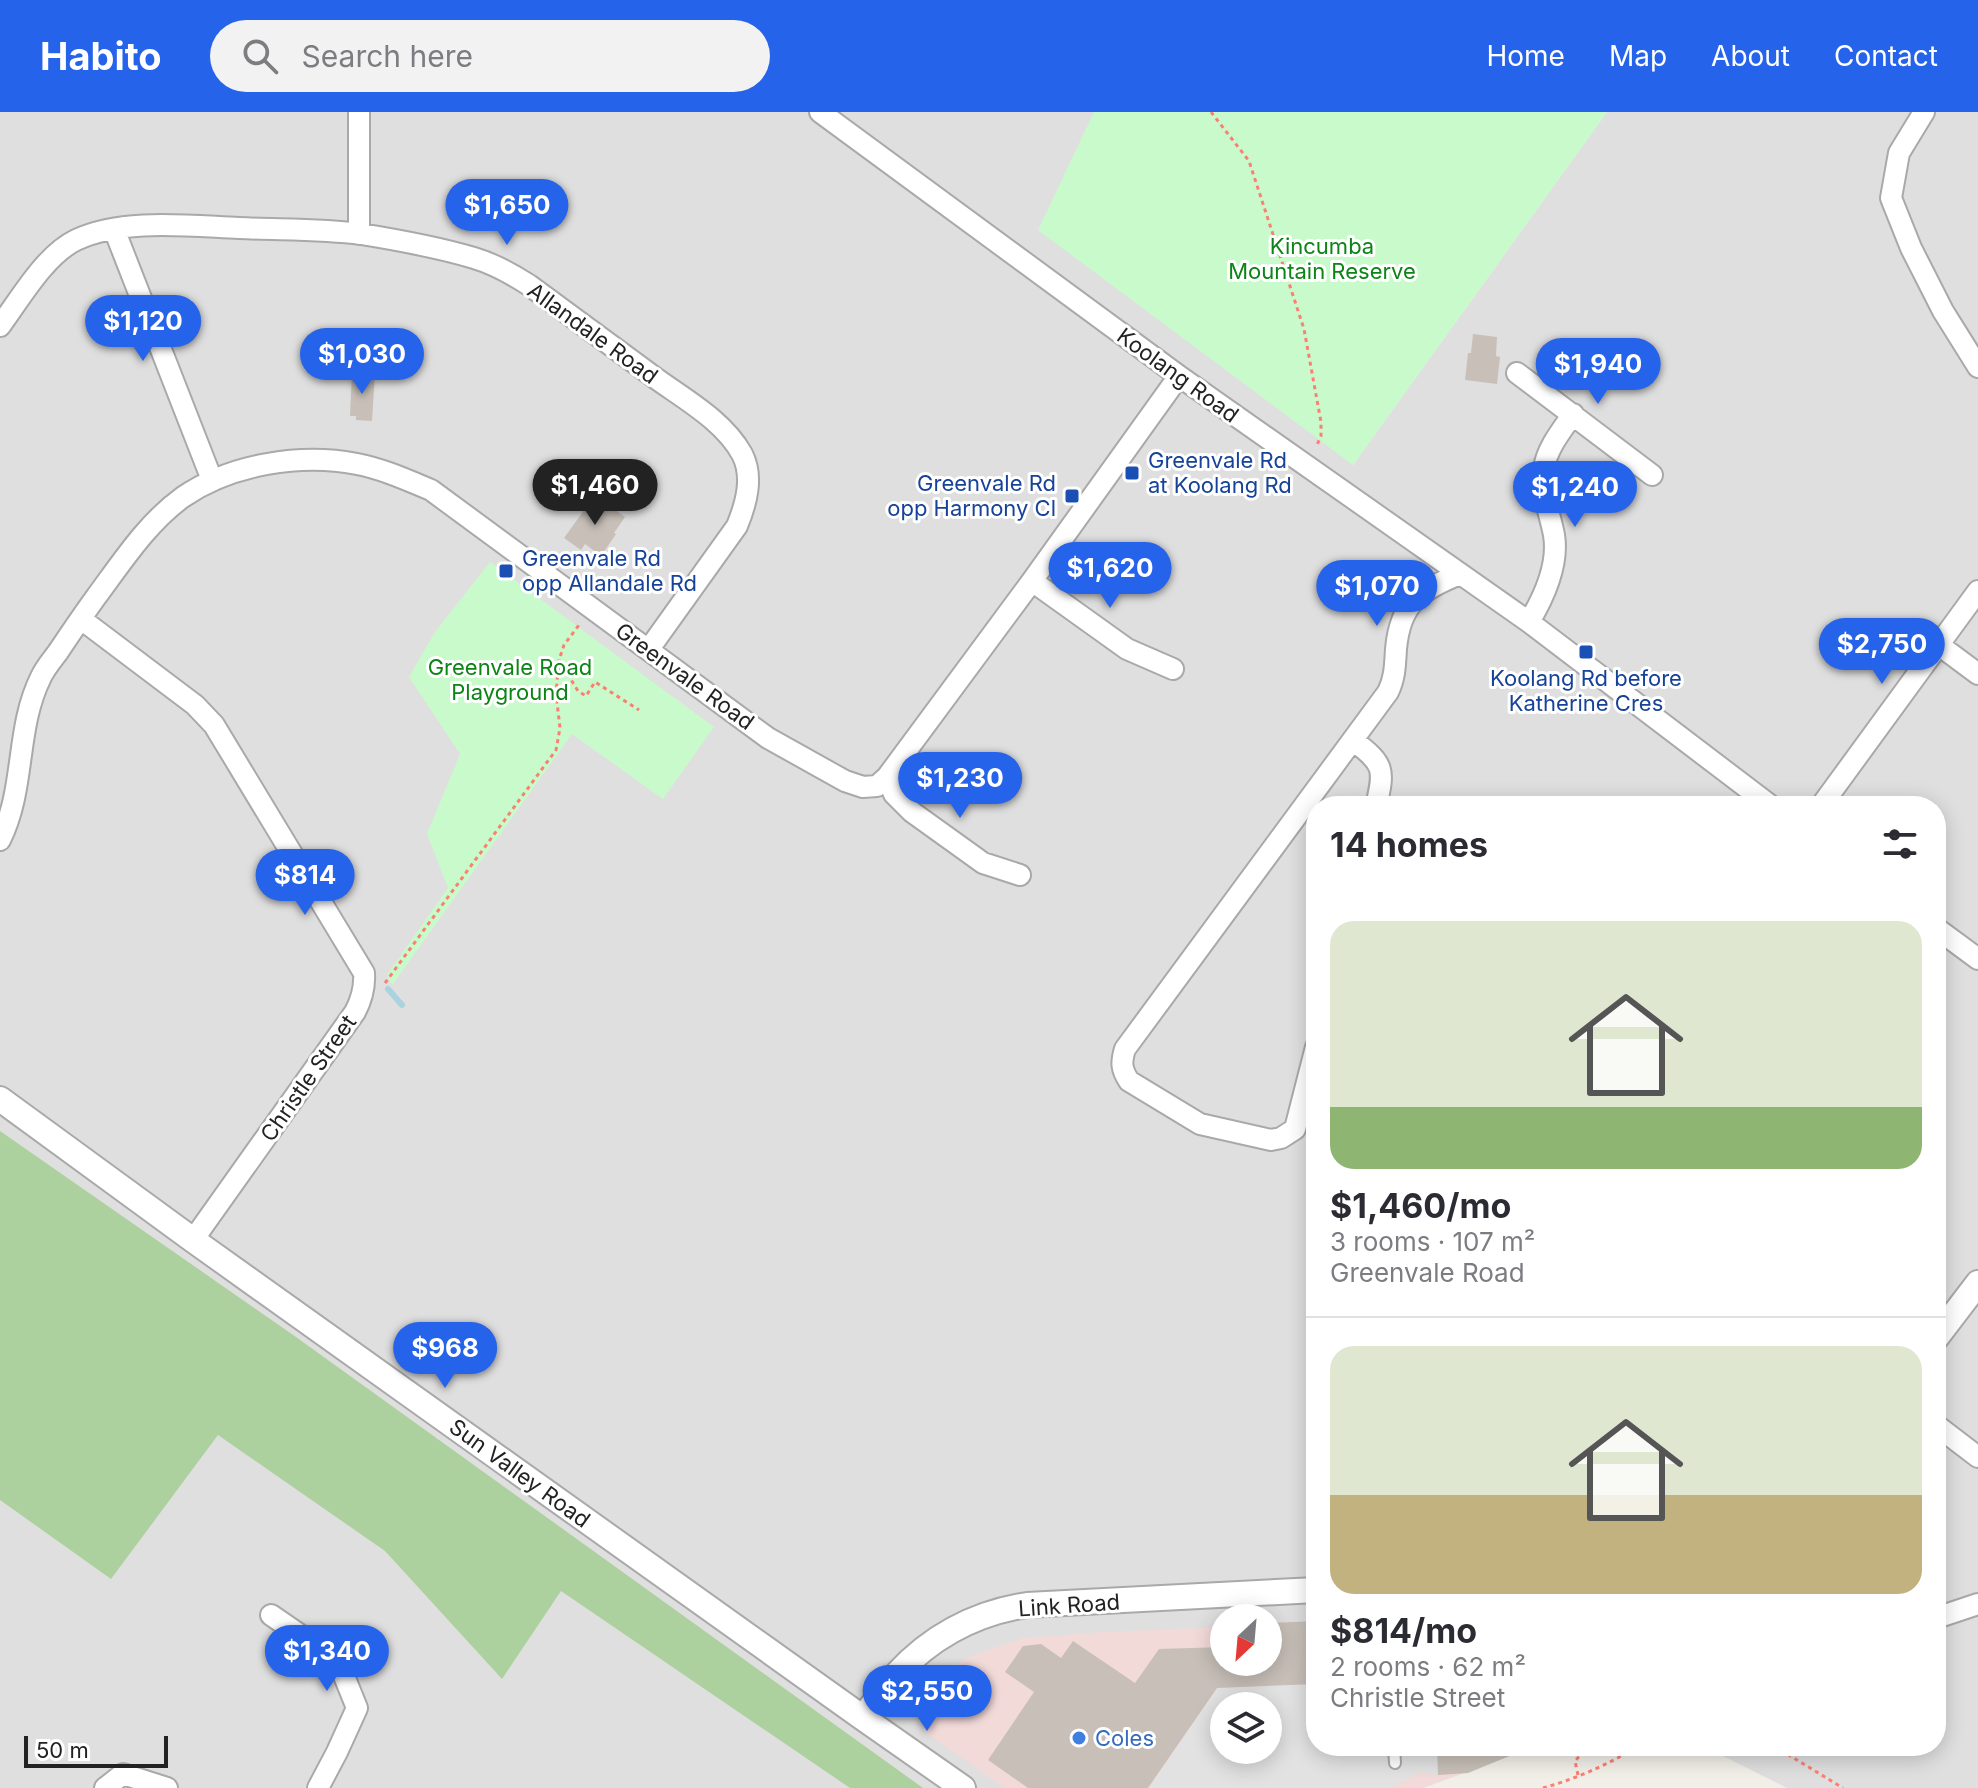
<!DOCTYPE html>
<html lang="en">
<head>
<meta charset="utf-8">
<style>
	:root { --surface:#fff; --page:#f2f2f3; --text:#2b2b33; --muted:#7c7c81; --line:#e1e1e2; --accent:#2563eb }
	body { margin:0; font-family:Inter,sans-serif; background:var(--page); color:var(--text); height:100vh; display:flex; flex-direction:column; font-size:30px; white-space:nowrap }
	* { box-sizing:border-box; margin:0 }
	p { font-size:26px; color:var(--muted) }
	.icon { flex:none; width:44px; height:44px; fill:none; stroke:currentColor; stroke-width:2; stroke-linecap:round; stroke-linejoin:round }
	.map { position:relative; flex:1; overflow:hidden }
	.side { position:absolute; left:1306px; top:684px; width:640px; height:960px; display:flex; flex-direction:column; background:var(--surface); border-radius:32px; box-shadow:0 4px 20px #0003 }
	.side>* { flex:none }
	.needle { width:52px; rotate:206deg }
	.tools { position:absolute; left:1210px; top:1492px; display:grid; gap:16px }
	.tools a { display:grid; place-items:center; width:72px; height:72px; border-radius:50%; background:var(--surface); box-shadow:0 4px 20px #0003; font-size:40px }
	.scale { position:absolute; left:24px; bottom:20px; width:144px; box-sizing:border-box; padding-left:8px; border:4px solid #222; border-top:0; font-size:22px; line-height:28px; white-space:nowrap; color:#222; -webkit-text-stroke:6px #fff; paint-order:stroke }
	.price { position:absolute; translate:-50% -68px; padding:0 18px; border-radius:28px; background:var(--accent); color:#fff; font-size:26px; line-height:52px; filter:drop-shadow(0 2px 4px #0008) }
	.price::after { content:''; position:absolute; left:50%; top:48px; width:24px; height:18px; margin-left:-12px; background:inherit; clip-path:polygon(0 0,100% 0,50% 100%) }
	.price.active { background:#222; color:#fff }
	ul { padding:0; list-style:none }
	li { display:grid; align-content:center; gap:16px; height:424px; padding:0 24px }
	li+li { border-top:2px solid var(--line) }
	li span { display:grid; place-items:center; height:248px; border-radius:24px; color:#555 }
	li>.icon { margin-inline-start:auto }
	span .icon { width:144px; height:144px; fill:#fffc; stroke-width:1 }
	li b { font-size:34px }
	h2 { display:flex; justify-content:space-between; align-items:center; height:96px; padding:0 24px; font-size:34px }
	header { display:flex; align-items:center; gap:48px; box-sizing:border-box; height:112px; padding:0 40px; background:var(--accent); color:#fff }
	header strong { font-size:38px }
	nav { display:flex; gap:44px; margin-inline-start:auto; font-size:28px }
	.search { width:560px; height:72px; background:var(--page); display:flex; align-items:center; gap:20px; box-sizing:border-box; padding:0 28px; border-radius:44px; color:var(--muted); font-size:30px }
	.map>svg:first-child { display:block }
	.residential { fill:#e0dfdf; fill-rule:evenodd }
	.commercial { fill:#f2dad9; fill-rule:evenodd }
	.forest { fill:#add19e }
	.park { fill:#c8facc }
	.parking { fill:#e2e2e2; fill-rule:evenodd }
	.lines { fill:none; stroke-linecap:round; stroke-linejoin:round }
	.stream { stroke:#aad3df; stroke-width:6 }
	.building { fill:#c7bfb8 }
	.service-casing { stroke:#a9a9a9; stroke-width:14 }
	.minor-casing { stroke:#a9a9a9; stroke-width:24 }
	.tertiary-casing { stroke:#a9a9a9; stroke-width:28 }
	.path { stroke:#fa8072; stroke-width:3; stroke-dasharray:4 4; stroke-linecap:butt }
	.service { stroke:#fff; stroke-width:10 }
	.minor { stroke:#fff; stroke-width:20 }
	.tertiary { stroke:#fff; stroke-width:24 }
	.transit-dot { fill:#1a4fb4; stroke:#fff; stroke-width:3 }
	.shop-dot { fill:#3f7fe0; stroke:#fff; stroke-width:3 }
	.labels { text-anchor:middle; dominant-baseline:central; stroke-width:6; stroke-linejoin:round; paint-order:stroke }
	.park-label { font-size:22px; fill:#0c8416; stroke:#fff }
	.street-label { font-size:22px; fill:#222; stroke:#fff }
	.transit-label { font-size:22px; fill:#164399; stroke:#fff; text-anchor:start }
	.shop-label { font-size:22px; fill:#366cbe; stroke:#fff; text-anchor:start }
</style>
</head>
<body>
<header>
<strong>Habito</strong>
<div class="search"><svg class="icon" aria-label="search" viewBox="0 0 24 24"><circle cx="10" cy="10" r="6"/><path d="M15 15l6 6"/></svg>Search here</div>
<nav><a>Home</a><a>Map</a><a>About</a><a>Contact</a></nav>
</header>
<div class="map">
<svg width="1978" height="1676" viewBox="0 0 1978 1676">
	<rect width="100%" height="100%" fill="#f2efe9"/>
	<path class="residential" d="M0,0H1094L1353,353L1607,0H1978V1676H1787L1703,1634H1936V694H1316V1634H1536L1423,1676H0ZM1224,1506H1268V1550H1224ZM1224,1594H1268V1638H1224Z"/>
	<path class="commercial" d="M1316,1509V1634H1536L1423,1676H1005L923,1619L919,1584L934,1569L968,1545L1023,1526L1104,1520L1224,1515V1550H1268ZM1224,1594H1268V1638H1224Z"/>
	<path class="forest" d="M0,1019L296,1225L923,1676H850L561,1479L502,1567L385,1439L218,1323L111,1467L0,1388Z"/>
	<path class="park" d="M1094,0H1607L1353,353L1038,118Z
		M490,450L714,615L663,687L572,622L392,873L387,863L448,776L427,722L460,642L409,565L435,520Z"/>
	<path class="parking" d="M1316,1572V1634H1437L1438,1663L1420,1660L1390,1676H1148L1217,1576ZM1224,1594H1268V1638H1224Z"/>
	<g class="lines">
		<path class="stream" d="M388,877L402,893"/>
	</g>
	<path class="building" d="M1473,222L1497,225L1496,244L1500,245L1497,272L1465,268L1468,241H1471Z
		M352,260L375,261L372,309L356,308V304H350Z
		M595,383L625,405L614,421L616,422L601,444L585,432L581,438L564,426Z
		M1316,1509V1572L1217,1576L1148,1676H1028L988,1648L1034,1580L1005,1560L1023,1534L1041,1532L1061,1546L1073,1529L1135,1571L1159,1537L1224,1535V1550H1268V1511Z
		M1437,1634H1534L1468,1661L1438,1663Z"/>
	<g class="lines">
		<defs>
			<path id="service" d="M1394,1634L1395,1651"/>
			<path id="minor" d="M359,0V122
				M820,0L1179,264L1529,510L1771,694
				M1924,0L1899,41L1891,86L1911,136L1943,199L1978,255
				M114,117L212,368
				M0,214C20,187 45,143 76,128C122,106 189,114 239,116C279,118 321,117 361,122C398,128 438,135 474,146C494,152 512,162 529,173C571,204 612,234 654,265C684,287 723,308 742,342C754,365 746,392 737,414L649,537
				M1517,261L1652,363
				M1032,469L1127,537L1173,557
				M81,507L195,593L214,613L364,861C365,876 362,887 355,900L193,1128
				M1529,510C1544,485 1559,453 1554,423C1550,402 1540,378 1544,356C1547,336 1562,318 1573,302
				M1939,533L1978,562
				M1354,629C1384,652 1385,657 1376,694
				M887,665L894,682L912,700L983,751L1020,763
				M1821,694L1978,479
				M0,728C26,676 15,617 41,565C45,556 52,548 58,540C70,522 83,503 96,485C122,450 147,411 183,385C231,352 301,341 357,352C383,357 407,368 431,378L768,626L845,669L863,675L877,674L887,665L1032,469L1179,264
				M1936,816L1978,847
				M1316,935L1295,1017L1281,1026L1271,1028L1200,1012L1129,969C1121,957 1121,950 1125,937L1388,580C1395,566 1395,553 1396,537C1400,491 1420,478 1460,462
				M1936,1313L1978,1345
				M271,1503L338,1549L357,1596L337,1640L318,1676
				M1936,1506L1978,1492
				M105,1676L123,1662L167,1676"/>
			<path id="tertiary" d="M0,987L193,1128L863,1606L963,1676
				M1936,1226L1978,1171
				M863,1606C874,1591 885,1575 897,1562C933,1523 976,1501 1027,1493L1316,1478"/>
		</defs>
		<use href="#service" class="service-casing"/>
		<use href="#minor" class="minor-casing"/>
		<use href="#tertiary" class="tertiary-casing"/>
		<path class="path" d="M1211,0L1249,49L1304,217L1321,310V324L1316,335
			M559,548L578,579L586,584L595,570L639,598
			M385,871L556,638L560,616L556,582L559,548L564,533L579,513
			M1774,1634L1843,1676
			M1578,1663L1575,1649L1589,1634
			M1543,1676C1575,1667 1610,1652 1638,1634"/>
		<use href="#service" class="service"/>
		<use href="#minor" class="minor"/>
		<use href="#tertiary" class="tertiary"/>
	</g>
	<g class="transit-dot">
		<rect x="1124" y="353" width="16" height="16" rx="4"/>
		<rect x="1064" y="376" width="16" height="16" rx="4"/>
		<rect x="498" y="451" width="16" height="16" rx="4"/>
		<rect x="1578" y="532" width="16" height="16" rx="4"/>
	</g>
	<circle class="shop-dot" cx="1079" cy="1626" r="8"/>
	<g class="labels">
		<g class="park-label">
			<text x="1322" y="134">Kincumba<tspan x="1322" dy="25">Mountain Reserve</tspan></text>
			<text x="510" y="555">Greenvale Road<tspan x="510" dy="25">Playground</tspan></text>
		</g>
		<g class="street-label">
			<text transform="translate(593 221) rotate(36)">Allandale Road</text>
			<text transform="translate(1178 263) rotate(36)">Koolang Road</text>
			<text transform="translate(685 564) rotate(36)">Greenvale Road</text>
			<text transform="translate(308 966) rotate(-55)">Christle Street</text>
			<text transform="translate(520 1361) rotate(36)">Sun Valley Road</text>
			<text transform="translate(1069 1493) rotate(-4)">Link Road</text>
		</g>
		<g class="transit-label">
			<text x="1148" y="348">Greenvale Rd<tspan x="1148" dy="25">at Koolang Rd</tspan></text>
			<text x="1056" y="371" text-anchor="end">Greenvale Rd<tspan x="1056" dy="25">opp Harmony Cl</tspan></text>
			<text x="522" y="446">Greenvale Rd<tspan x="522" dy="25">opp Allandale Rd</tspan></text>
			<text x="1586" y="566" text-anchor="middle">Koolang Rd before<tspan x="1586" dy="25">Katherine Cres</tspan></text>
		</g>
		<g class="shop-label">
			<text x="1095" y="1626">Coles</text>
		</g>
	</g>
</svg>
<div class="tools">
<a><svg class="needle" viewBox="-14 -14 28 28"><path d="M0-13l5 13h-10z" fill="#e53935"/><path d="M0 13l5-13h-10z" fill="#7c7c81"/></svg></a>
<a><svg class="icon" aria-label="layers" viewBox="0 0 24 24"><path d="M12 4l9 5-9 5-9-5zM3 14l9 5 9-5"/></svg></a>
</div>
<div class="scale">50 m</div>
<b class="price" style="left:507px;top:135px">$1,650</b>
<b class="price" style="left:143px;top:251px">$1,120</b>
<b class="price" style="left:362px;top:284px">$1,030</b>
<b class="price" style="left:1598px;top:294px">$1,940</b>
<b class="price active" style="left:595px;top:415px">$1,460</b>
<b class="price" style="left:1575px;top:417px">$1,240</b>
<b class="price" style="left:1110px;top:498px">$1,620</b>
<b class="price" style="left:1377px;top:516px">$1,070</b>
<b class="price" style="left:1882px;top:574px">$2,750</b>
<b class="price" style="left:960px;top:708px">$1,230</b>
<b class="price" style="left:305px;top:805px">$814</b>
<b class="price" style="left:445px;top:1278px">$968</b>
<b class="price" style="left:327px;top:1581px">$1,340</b>
<b class="price" style="left:927px;top:1621px">$2,550</b>
<section class="side">
<h2>14 homes<svg class="icon" aria-label="filters" viewBox="0 0 24 24"><path d="M4 7h16M4 17h16"/><circle cx="9" cy="7" r="2"/><circle cx="15" cy="17" r="2"/></svg></h2>
<ul>
<li><span style="background:linear-gradient(#dfe7d0 75%,#8fb573 0)"><svg class="icon" aria-label="home" viewBox="0 0 24 24"><path d="M3 11l9-7 9 7M6 9v11h12V9"/></svg></span><div><b>$1,460/mo</b><p>3 rooms · 107 m²</p><p>Greenvale Road</p></div></li>
<li><span style="background:linear-gradient(#dfe7d0 60%,#c2b280 0)"><svg class="icon" aria-label="home" viewBox="0 0 24 24"><path d="M3 11l9-7 9 7M6 9v11h12V9"/></svg></span><div><b>$814/mo</b><p>2 rooms · 62 m²</p><p>Christle Street</p></div></li>
</ul>
</section>
</div>
</body>
</html>
